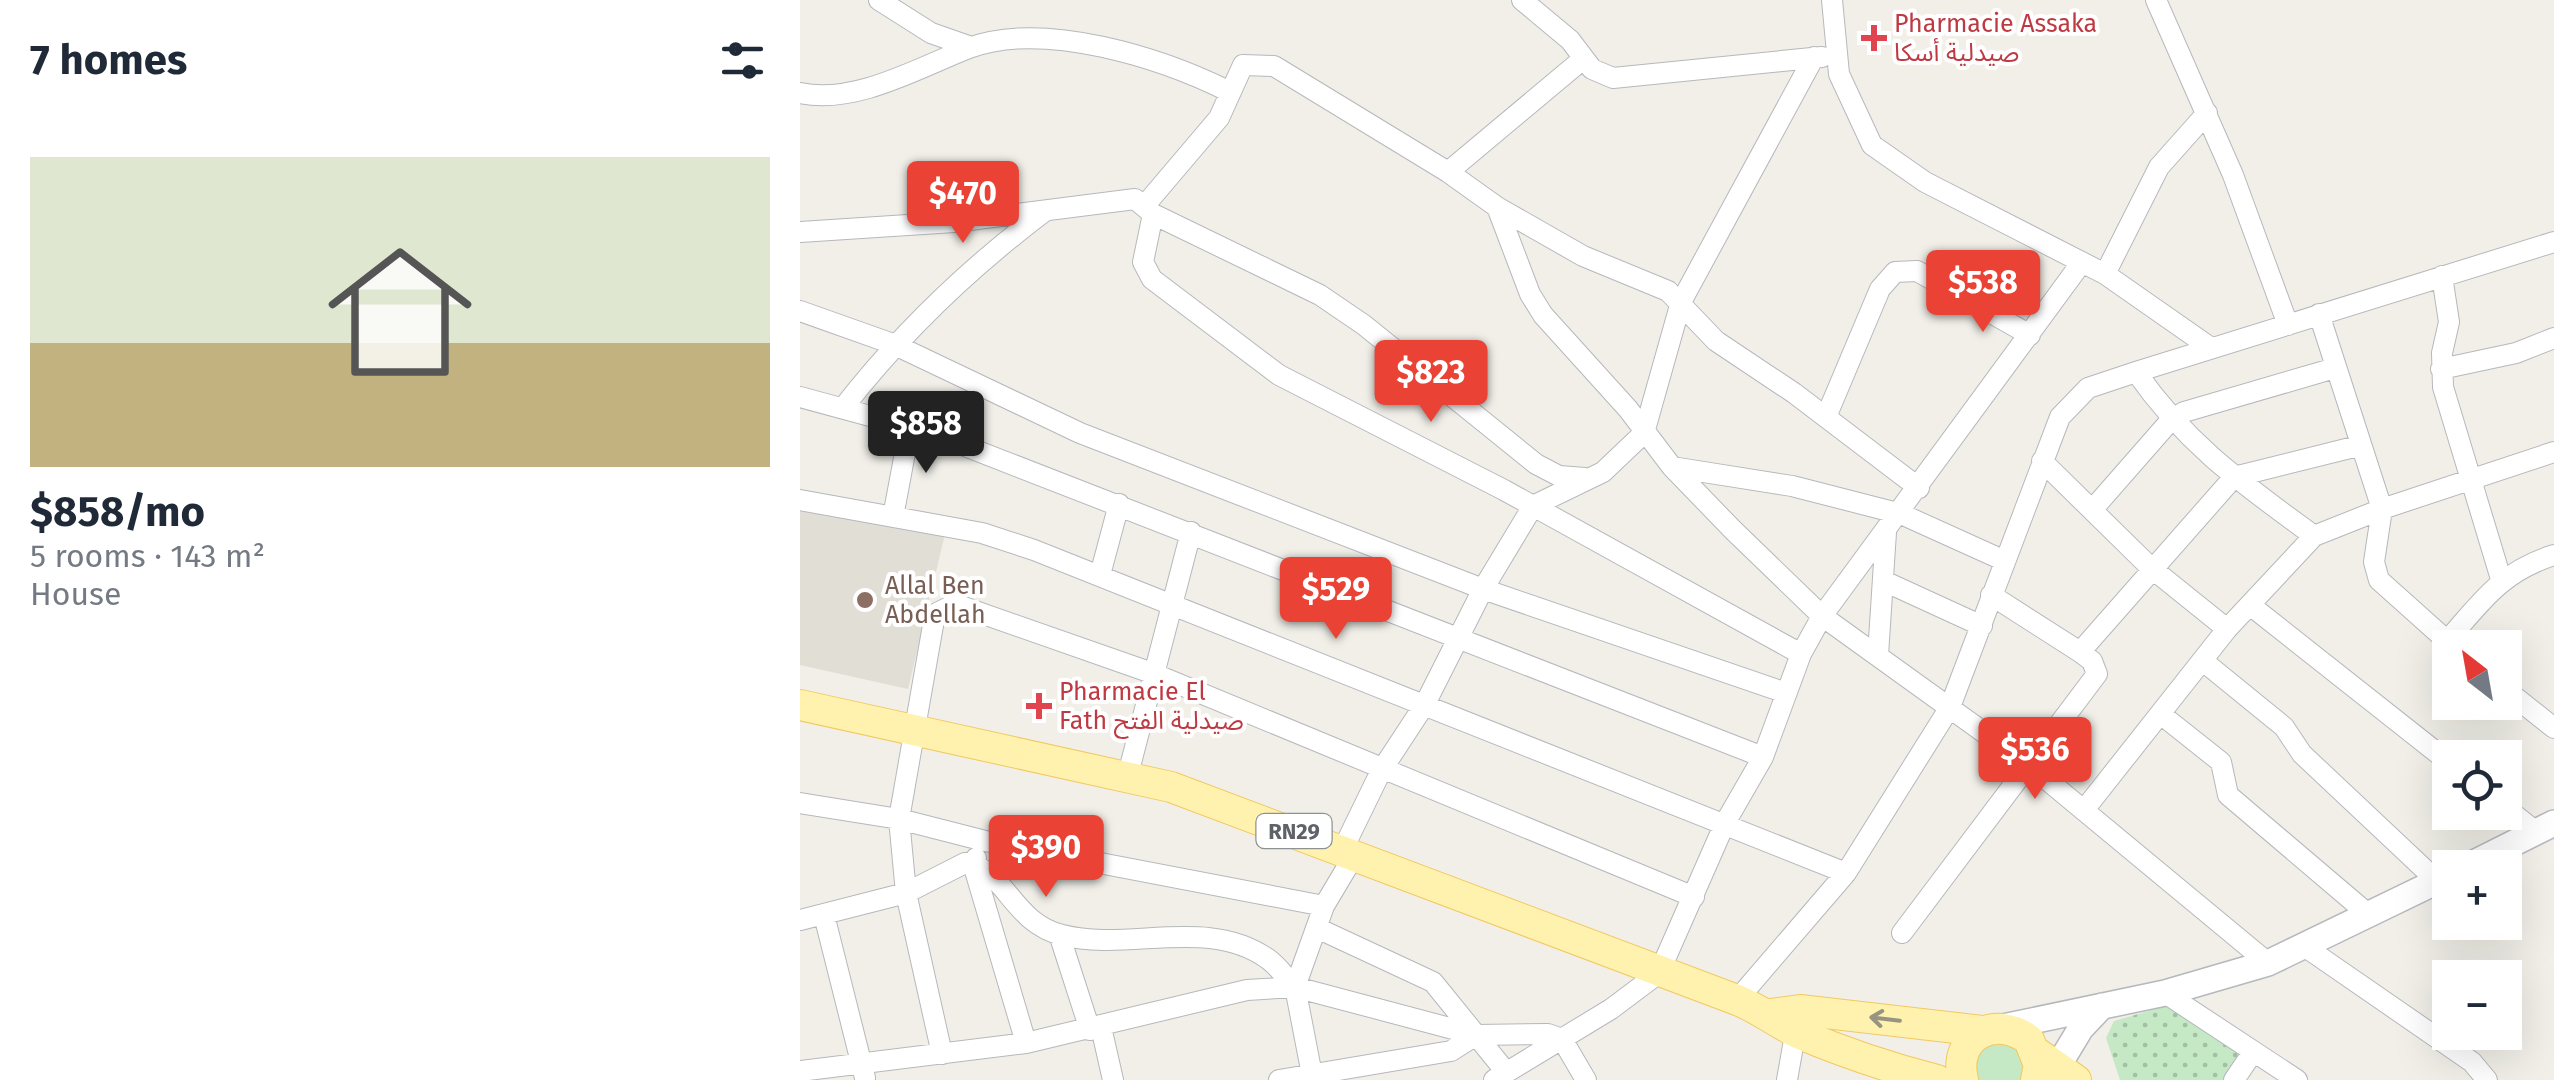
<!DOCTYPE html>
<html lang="en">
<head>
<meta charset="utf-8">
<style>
	:root { --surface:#fff; --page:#f6f6f7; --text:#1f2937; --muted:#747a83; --line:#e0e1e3; --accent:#ea4335 }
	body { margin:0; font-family:"Fira Sans","Noto Sans Arabic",sans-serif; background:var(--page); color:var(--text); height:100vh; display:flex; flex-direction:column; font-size:38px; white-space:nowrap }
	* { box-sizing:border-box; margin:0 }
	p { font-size:32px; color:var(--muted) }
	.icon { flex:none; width:55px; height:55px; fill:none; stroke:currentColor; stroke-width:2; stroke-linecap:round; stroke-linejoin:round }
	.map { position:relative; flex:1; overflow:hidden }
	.sheet { display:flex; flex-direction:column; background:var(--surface); width:800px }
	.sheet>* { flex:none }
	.needle { width:65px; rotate:329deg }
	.controls { position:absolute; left:1632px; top:630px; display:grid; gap:20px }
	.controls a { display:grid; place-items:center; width:90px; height:90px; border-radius:0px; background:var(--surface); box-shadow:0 10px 40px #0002; font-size:50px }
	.price { position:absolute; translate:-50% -85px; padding:0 22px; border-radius:10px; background:var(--accent); color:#fff; font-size:32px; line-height:65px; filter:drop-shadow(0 2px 5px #0008) }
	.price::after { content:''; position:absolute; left:50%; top:60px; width:30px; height:22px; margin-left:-15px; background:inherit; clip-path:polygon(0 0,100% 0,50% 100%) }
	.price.current { background:#222; color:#fff }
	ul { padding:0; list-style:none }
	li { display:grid; align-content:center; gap:20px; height:530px; padding:0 30px }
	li+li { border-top:2px solid var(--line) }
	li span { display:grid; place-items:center; height:310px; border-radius:0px; color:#555 }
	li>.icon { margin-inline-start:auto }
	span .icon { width:180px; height:180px; fill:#fffc; stroke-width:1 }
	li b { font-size:42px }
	h2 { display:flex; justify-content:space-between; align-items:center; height:120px; padding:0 30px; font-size:42px }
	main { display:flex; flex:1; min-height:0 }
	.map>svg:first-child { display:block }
	.education { fill:#e1ded6 }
	.grass { fill:#c5e8c5 }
	.park { fill:url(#park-dots) }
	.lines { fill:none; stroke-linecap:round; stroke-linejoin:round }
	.minor-casing { stroke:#b5b8bc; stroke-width:22 }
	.tertiary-casing { stroke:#b5b8bc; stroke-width:28 }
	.primary-casing { stroke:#f2c960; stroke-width:32 }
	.minor { stroke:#fff; stroke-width:20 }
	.tertiary { stroke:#fff; stroke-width:25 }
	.primary { stroke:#fff2af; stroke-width:30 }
	.oneway { stroke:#979581 }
	.health-dot { fill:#e0444e; stroke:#fff; stroke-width:4 }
	.education-dot { fill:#8d6e63; stroke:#fff; stroke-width:4 }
	.labels { text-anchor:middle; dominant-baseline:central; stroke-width:8; stroke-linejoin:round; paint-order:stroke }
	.shield { fill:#fff; stroke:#8f9295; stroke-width:2.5 }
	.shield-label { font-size:22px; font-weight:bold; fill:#5f6368 }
	.health-label { font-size:25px; fill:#be3a42; stroke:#fff; text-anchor:start }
	.education-label { font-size:25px; fill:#785e54; stroke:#fff; text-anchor:start }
</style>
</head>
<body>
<main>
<section class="sheet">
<h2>7 homes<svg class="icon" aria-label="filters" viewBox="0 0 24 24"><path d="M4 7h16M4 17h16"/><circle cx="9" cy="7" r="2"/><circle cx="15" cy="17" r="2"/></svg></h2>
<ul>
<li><span style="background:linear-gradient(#dfe7d0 60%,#c2b280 0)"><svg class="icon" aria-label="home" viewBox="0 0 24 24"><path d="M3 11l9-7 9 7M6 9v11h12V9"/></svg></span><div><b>$858/mo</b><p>5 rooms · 143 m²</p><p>House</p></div></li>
</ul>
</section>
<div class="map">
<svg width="1754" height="1080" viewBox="0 0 1754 1080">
	<defs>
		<pattern id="park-dots" width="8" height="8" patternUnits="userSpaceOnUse" patternTransform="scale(2.5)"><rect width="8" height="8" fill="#c5e8c5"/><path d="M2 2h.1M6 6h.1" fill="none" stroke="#a3c0a4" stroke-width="1.8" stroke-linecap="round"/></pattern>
	</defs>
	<rect width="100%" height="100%" fill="#f1efe8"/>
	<path class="education" d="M0,510L145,534L108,689L0,665Z"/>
	<path class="grass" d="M1210,1039L1227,1059L1223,1080H1176V1049Z"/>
	<path class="park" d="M1366,1006L1443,1056L1427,1080H1320L1306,1038L1314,1021Z"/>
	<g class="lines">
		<defs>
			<path id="minor" d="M79,0L131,33L171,47
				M722,0L770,40L792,69L813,78L1022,57
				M1032,0L1039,74L1072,145L1125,182L1305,274L1411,348
				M1356,0L1433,175L1488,325
				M0,93C55,105 120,67 169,48C244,20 362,58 430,92
				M648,172L783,59
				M346,204L419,118L443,65L474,66L648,172L697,207L783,256L868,291L916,341L994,393L1119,488
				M697,207L730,294L743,315L828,409L872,467L933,530L1022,616L1229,765L1468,963
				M353,214L520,295L564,325L736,464L759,476L785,478
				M0,232L154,222L335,199L353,214L343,262L352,279L479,375L704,490L1001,654
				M1305,274L1359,167L1407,113
				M1642,276L1649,322L1642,353L1643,387L1701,579
				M0,311L93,344L280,433L683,589L986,693
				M1641,369L1716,353L1754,338
				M1336,372C1388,446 1442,483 1514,536
				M0,397L129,432L963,757
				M43,408C102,332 168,269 245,211
				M1026,417L1080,289L1095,272L1117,271L1230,335
				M1242,461L1350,567L1427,629
				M872,467L992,486L1101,514L1205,561
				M0,500L182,533L234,550L1046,873
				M1292,510L1370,421L1384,412L1535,368
				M93,517L110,426
				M300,575L319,504
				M1086,582L1182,626
				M1450,605L1650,763
				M1647,641C1682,601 1701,572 1754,555
				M1655,648L1579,580L1574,562L1582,509L1754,452
				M1280,652L1434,477L1558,446
				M1078,655L1086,532
				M1403,661L1484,727L1502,754L1637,881
				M1705,689L1754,728
				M1363,716L1421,762L1428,795L1568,914
				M327,778L391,532
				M0,803L99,819L185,841L524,906
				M1705,807L1736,832
				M1284,810L1427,629L1514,536L1582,509L1519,314
				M543,849L581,771L625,704L683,589L733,506L803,472L844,433L881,302L1014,57
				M176,858L173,864L226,1043
				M24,915L65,1078
				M0,920L106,893L165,863C206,869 211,922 262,935C328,952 408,916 468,959C478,966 486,978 495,987
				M517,928L633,982L706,1072
				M1102,933L1297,674L1292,661L1280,652L1191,595
				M259,934L290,1030
				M1504,946L1672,1062L1687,1080
				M1365,993L1497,1080
				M937,1000L1046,873L1150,707L1260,417L1288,388L1336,372L1754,242
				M301,1027L313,1080
				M142,1054L106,893L99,819L135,614L155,604L352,673L894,897
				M0,1071L226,1043L447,990L495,987L676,1035L748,1034L762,1039L786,1080
				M479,1080L651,1051L676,1035
				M513,1080L495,987L524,906L555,854
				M694,1080L811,1009L859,973L925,823L963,757L1001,654L1022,616L1282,262
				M987,1080L997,1023
				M1434,1080L1453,1052"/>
			<path id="tertiary" d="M1664,868L1754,823
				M1203,1027L1365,993L1468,963L1650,875
				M1258,1066L1281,1028L1302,1006"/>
			<path id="primary" d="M0,705L371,787L937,1000C960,1009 978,1024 1000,1034C1045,1053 1090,1068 1137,1080
				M971,1014L1000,1010L1182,1031
				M1237,1053L1276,1080
				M1163,1080C1152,1036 1196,1014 1229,1040L1239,1065L1236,1080"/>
		</defs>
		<use href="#minor" class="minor-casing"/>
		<use href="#tertiary" class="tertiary-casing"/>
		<use href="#primary" class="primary-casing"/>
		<use href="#minor" class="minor"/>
		<use href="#tertiary" class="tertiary"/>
		<use href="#primary" class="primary"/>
	</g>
	<defs><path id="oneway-shaft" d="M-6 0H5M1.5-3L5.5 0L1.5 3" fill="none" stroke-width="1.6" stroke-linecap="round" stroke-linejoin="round" transform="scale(2.5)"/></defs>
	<use class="oneway" href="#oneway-shaft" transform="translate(1085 1019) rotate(-173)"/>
	<g class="health-dot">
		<path d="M1069 23h10v10h10v10h-10v10h-10v-10h-10v-10h10z"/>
		<path d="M234 691h10v10h10v10h-10v10h-10v-10h-10v-10h10z"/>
	</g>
	<circle class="education-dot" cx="65" cy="600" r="10"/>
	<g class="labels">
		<rect class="shield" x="456.5" y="814" width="75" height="34" rx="8"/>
		<g class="shield-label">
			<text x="494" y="831">RN29</text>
		</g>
		<g class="health-label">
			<text x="1094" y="24">Pharmacie Assaka<tspan x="1094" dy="29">صيدلية أسكا</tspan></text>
			<text x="259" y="692">Pharmacie El<tspan x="259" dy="29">Fath صيدلية الفتح</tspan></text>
		</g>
		<g class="education-label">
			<text x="85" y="586">Allal Ben<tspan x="85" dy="29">Abdellah</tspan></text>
		</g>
	</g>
</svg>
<div class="controls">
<a><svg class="needle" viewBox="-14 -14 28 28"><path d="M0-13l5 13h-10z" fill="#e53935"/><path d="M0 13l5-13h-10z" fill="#747a83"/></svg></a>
<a><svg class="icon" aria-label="locate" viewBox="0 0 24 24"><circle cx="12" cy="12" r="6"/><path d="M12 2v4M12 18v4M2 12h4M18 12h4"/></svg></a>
<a>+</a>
<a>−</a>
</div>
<b class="price" style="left:163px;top:246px">$470</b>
<b class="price" style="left:1183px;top:335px">$538</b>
<b class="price" style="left:631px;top:425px">$823</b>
<b class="price current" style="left:126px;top:476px">$858</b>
<b class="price" style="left:536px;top:642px">$529</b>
<b class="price" style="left:1235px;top:802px">$536</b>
<b class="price" style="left:246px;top:900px">$390</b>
</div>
</main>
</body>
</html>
